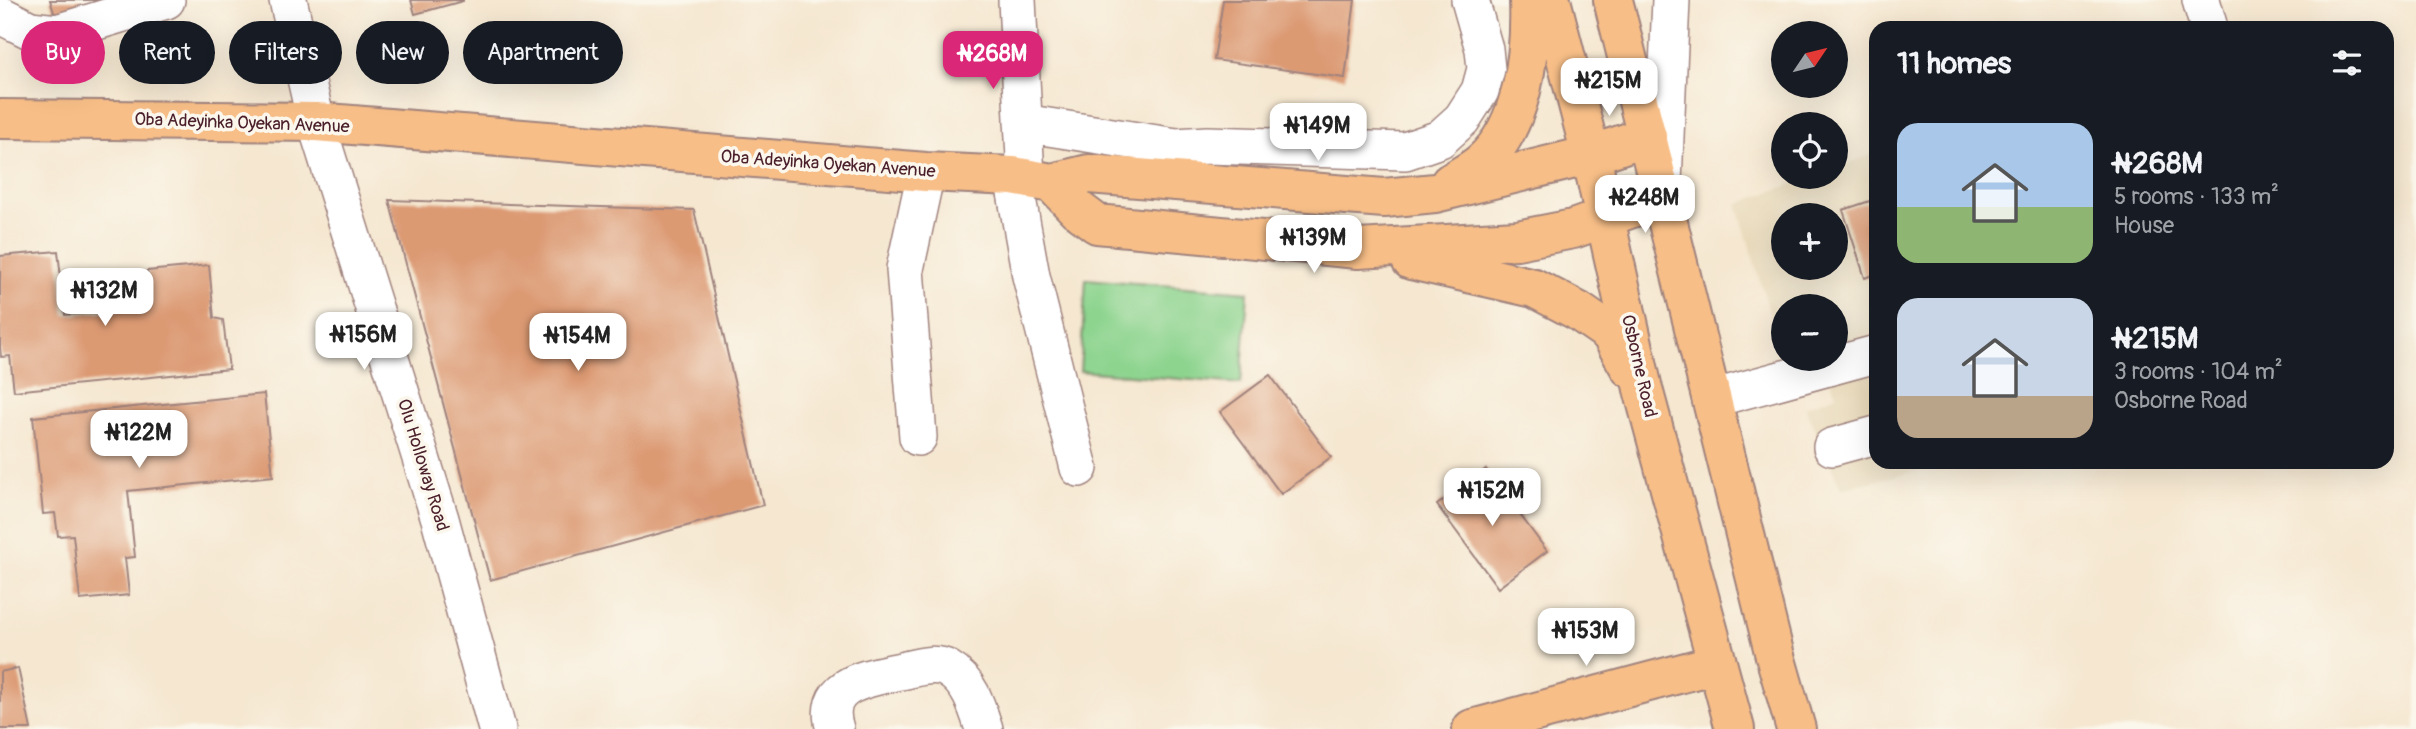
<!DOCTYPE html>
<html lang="en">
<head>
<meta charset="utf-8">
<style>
	:root { --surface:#171b24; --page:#20242c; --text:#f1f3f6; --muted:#9ea1a6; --accent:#db2777 }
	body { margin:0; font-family:Pangolin,sans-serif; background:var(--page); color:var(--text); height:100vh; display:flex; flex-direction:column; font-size:26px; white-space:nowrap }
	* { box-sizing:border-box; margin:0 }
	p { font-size:23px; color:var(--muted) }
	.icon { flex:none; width:38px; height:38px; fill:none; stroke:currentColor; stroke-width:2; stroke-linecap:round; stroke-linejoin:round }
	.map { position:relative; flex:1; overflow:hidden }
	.side { position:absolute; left:1869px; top:21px; width:525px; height:448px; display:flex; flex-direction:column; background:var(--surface); border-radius:21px; box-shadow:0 7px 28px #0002 }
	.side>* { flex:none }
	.top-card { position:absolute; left:21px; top:21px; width:665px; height:63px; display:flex; gap:14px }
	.needle { width:46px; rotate:55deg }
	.fabs { position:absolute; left:1771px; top:21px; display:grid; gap:14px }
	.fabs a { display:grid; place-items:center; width:77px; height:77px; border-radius:50%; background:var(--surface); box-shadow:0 7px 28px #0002; font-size:35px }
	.price { position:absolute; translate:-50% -60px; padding:0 16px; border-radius:14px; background:#fff; color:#222; font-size:23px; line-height:46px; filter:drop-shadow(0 2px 4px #0008) }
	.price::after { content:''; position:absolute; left:50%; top:42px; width:21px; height:16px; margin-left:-10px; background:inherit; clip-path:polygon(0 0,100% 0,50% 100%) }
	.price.current { background:var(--accent); color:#fff }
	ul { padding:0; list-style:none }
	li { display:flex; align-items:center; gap:21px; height:175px; padding:0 28px }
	li span { display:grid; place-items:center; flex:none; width:196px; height:140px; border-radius:21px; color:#555 }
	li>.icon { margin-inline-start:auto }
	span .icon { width:84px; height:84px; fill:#fffc; stroke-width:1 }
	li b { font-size:30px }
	h2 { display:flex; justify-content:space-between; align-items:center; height:84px; padding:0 28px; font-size:30px }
	.tag { padding:0 24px; border-radius:32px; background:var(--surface); box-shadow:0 7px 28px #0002; font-size:24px; line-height:63px }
	.tag.current { background:var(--accent); color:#fff }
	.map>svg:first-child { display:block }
	.built { fill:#e8d9ba; fill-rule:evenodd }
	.green { fill:#8dd48f; stroke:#6c7a5d; stroke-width:2 }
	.building { fill:#dc9a73 }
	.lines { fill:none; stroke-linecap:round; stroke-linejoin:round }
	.minor-casing { stroke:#a0837e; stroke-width:40 }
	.major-casing { stroke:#a0837e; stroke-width:42 }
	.minor { stroke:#fff; stroke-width:37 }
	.major { stroke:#f7be87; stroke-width:38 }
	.labels { text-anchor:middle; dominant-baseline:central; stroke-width:7; stroke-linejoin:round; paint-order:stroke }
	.street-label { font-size:18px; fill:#4a1f2b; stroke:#fbf7ec }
</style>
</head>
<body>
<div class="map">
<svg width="2416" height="729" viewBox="0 0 2416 729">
	<rect width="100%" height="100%" fill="#fbf7ec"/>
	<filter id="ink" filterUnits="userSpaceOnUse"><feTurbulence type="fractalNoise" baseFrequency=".0143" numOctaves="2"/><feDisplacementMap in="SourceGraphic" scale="14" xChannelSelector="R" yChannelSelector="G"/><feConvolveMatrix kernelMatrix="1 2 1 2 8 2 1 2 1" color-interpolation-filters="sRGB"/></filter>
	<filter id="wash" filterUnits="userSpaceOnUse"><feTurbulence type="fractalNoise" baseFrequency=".00686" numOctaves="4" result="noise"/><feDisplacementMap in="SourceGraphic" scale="28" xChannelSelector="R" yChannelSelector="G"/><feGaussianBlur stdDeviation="1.57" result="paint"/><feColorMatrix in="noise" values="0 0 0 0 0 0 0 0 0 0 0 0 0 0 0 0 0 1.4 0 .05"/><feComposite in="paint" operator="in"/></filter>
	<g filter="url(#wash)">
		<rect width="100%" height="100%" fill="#f5e7d0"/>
		<path class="built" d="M1876,153V462H1955L1841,489L1805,407L1836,395L1823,359H1836V306H1783L1782,354L1737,204L1811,177H1836V168ZM1783,215H1836V268H1783Z"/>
		<path class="green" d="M1086,279L1248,292L1241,384L1080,371Z"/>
		<g id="blocks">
			<path class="building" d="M50,0H127L57,22Z
				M411,0H463V1L415,14Z
				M1223,0H1355L1345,78L1214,60Z
				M1876,199V274L1865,278L1843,210Z
				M389,200L694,210L763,505L490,580Z
				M58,251L65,315L150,307L147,271L209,265L214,318L223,320L229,369L14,391L10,356L1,357L0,348V256Z
				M1270,375L1331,457L1281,494L1220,412Z
				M264,394L273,476L128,491L135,557L125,558L129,595L80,600L73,535L58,536L55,513L43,514L33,417Z
				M1486,469L1547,551L1498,588L1437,505Z
				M18,668L31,729H0V672Z"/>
		</g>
	</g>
	<g filter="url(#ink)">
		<use href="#blocks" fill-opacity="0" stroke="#a0837e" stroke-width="2"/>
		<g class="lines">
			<defs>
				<path id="minor" d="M288,0L316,122L440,519L497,729
					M1017,0L1026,178
					M2201,0L2209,28
					M0,15L30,30L57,33L166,0
					M1023,123L1176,147L1207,145L1405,151L1440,139L1462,119L1480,91L1486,69L1484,49L1470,0
					M1013,176L1031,276L1079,468
					M1663,182L1671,0
					M1711,399L1876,354
					M918,437L905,269L926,172
					M1832,447L1876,435
					M835,729C820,683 869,678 901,671C916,668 934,661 948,669C970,682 977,707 984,729"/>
				<path id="major" d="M1551,0L1591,155L1643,389L1735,729
					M1613,0L1775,656L1796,729
					M0,119L316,122L926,172L1013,176L1052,183L1089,174L1384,198L1435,193L1591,155L1647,136
					M1052,183L1077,209L1097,224L1358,249L1517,240L1573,229L1663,197
					M1450,183C1461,176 1473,170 1482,162C1524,125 1531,52 1529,0
					M1411,260L1534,288L1578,311L1610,333L1630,368
					M1472,729L1716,664"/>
			</defs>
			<use href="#minor" class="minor-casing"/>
			<use href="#major" class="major-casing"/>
			<use href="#minor" class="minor"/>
			<use href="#major" class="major"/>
		</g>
	</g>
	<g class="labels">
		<g class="street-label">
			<text transform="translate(242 123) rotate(2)">Oba Adeyinka Oyekan Avenue</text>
			<text transform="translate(828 164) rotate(4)">Oba Adeyinka Oyekan Avenue</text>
			<text transform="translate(1639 366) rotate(77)">Osborne Road</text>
			<text transform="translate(423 465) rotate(73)">Olu Holloway Road</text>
		</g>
	</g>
</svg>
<div class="fabs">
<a><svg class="needle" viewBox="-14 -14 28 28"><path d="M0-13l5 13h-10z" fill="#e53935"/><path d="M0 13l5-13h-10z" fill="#9ea1a6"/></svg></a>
<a><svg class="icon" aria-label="locate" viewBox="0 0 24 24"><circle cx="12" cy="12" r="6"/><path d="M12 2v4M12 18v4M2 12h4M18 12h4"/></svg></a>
<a>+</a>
<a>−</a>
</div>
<b class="price current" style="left:993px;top:91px">₦268M</b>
<b class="price" style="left:1609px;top:118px">₦215M</b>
<b class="price" style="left:1318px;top:163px">₦149M</b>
<b class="price" style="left:1645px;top:235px">₦248M</b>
<b class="price" style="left:1314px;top:275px">₦139M</b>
<b class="price" style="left:105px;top:328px">₦132M</b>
<b class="price" style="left:364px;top:372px">₦156M</b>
<b class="price" style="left:578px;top:373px">₦154M</b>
<b class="price" style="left:139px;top:470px">₦122M</b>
<b class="price" style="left:1492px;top:528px">₦152M</b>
<b class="price" style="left:1586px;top:668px">₦153M</b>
<div class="top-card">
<a class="tag current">Buy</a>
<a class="tag">Rent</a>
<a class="tag">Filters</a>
<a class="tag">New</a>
<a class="tag">Apartment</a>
</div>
<section class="side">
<h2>11 homes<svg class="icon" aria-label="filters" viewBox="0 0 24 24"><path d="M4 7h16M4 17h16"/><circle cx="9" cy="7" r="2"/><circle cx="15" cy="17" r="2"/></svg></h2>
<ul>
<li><span style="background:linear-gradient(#a9c7e8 60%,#8fb573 0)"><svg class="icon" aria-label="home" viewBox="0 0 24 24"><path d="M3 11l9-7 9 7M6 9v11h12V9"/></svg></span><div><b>₦268M</b><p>5 rooms · 133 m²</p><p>House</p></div></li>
<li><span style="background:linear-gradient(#c9d6e8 70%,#b9a48a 0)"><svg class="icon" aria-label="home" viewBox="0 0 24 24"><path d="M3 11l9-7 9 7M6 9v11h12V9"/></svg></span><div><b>₦215M</b><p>3 rooms · 104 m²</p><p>Osborne Road</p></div></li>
</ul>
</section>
</div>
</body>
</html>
